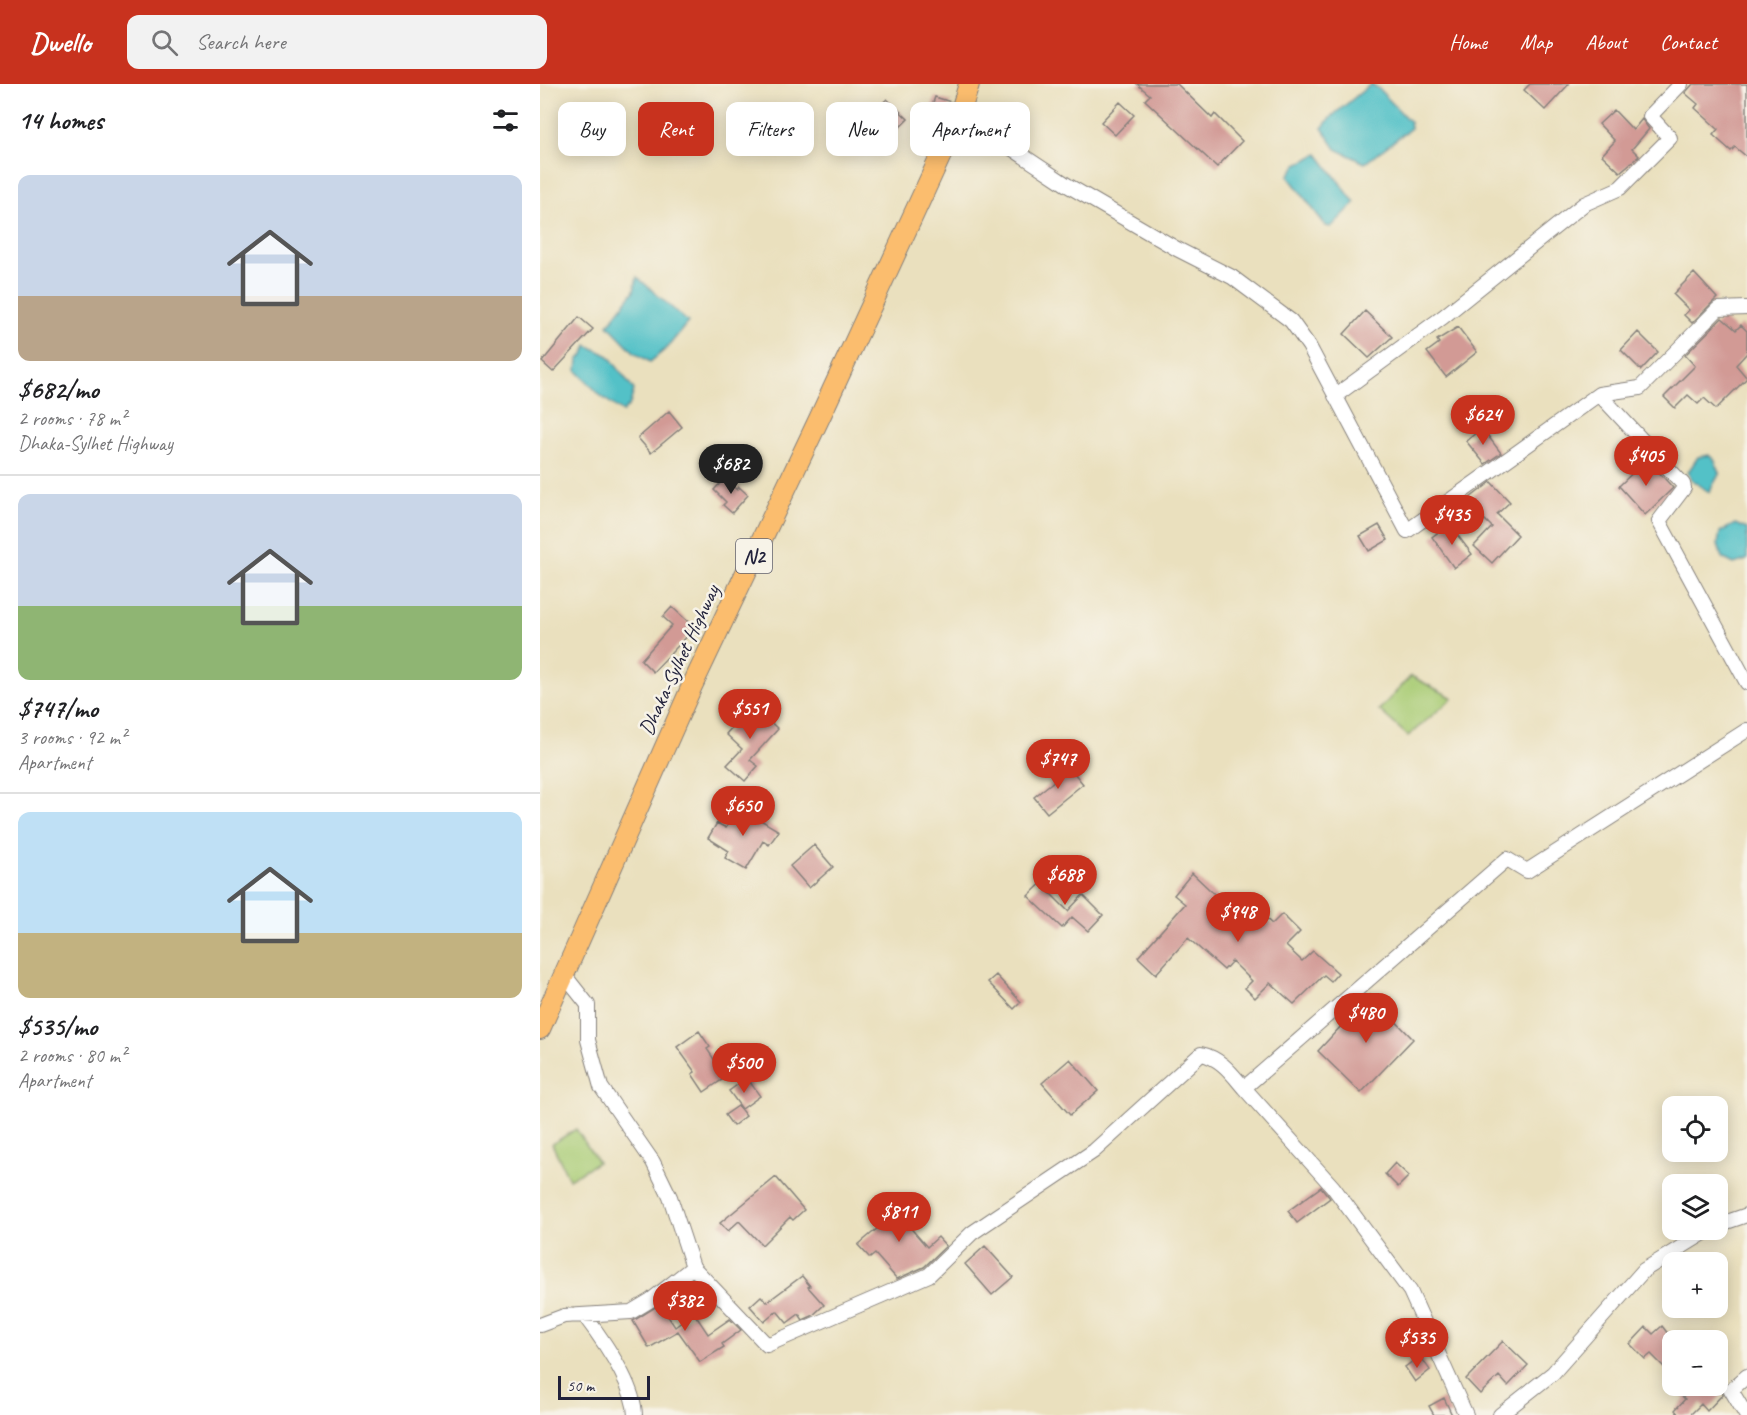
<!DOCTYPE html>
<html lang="en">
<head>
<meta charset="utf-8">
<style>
	:root { --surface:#fff; --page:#f2f2f2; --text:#202124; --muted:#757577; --line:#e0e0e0; --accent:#c8321e }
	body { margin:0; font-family:Caveat,sans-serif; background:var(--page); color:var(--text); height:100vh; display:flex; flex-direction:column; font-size:22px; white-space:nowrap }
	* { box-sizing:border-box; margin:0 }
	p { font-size:20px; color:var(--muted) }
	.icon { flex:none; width:33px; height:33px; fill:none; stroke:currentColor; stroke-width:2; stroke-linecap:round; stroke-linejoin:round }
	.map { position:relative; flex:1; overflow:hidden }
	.panel { display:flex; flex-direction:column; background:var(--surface); width:540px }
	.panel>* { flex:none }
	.guide { position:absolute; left:18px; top:18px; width:570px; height:54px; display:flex; gap:12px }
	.tools { position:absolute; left:1122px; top:1012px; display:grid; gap:12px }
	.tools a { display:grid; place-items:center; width:66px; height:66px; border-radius:12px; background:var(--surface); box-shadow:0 3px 15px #0003; font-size:30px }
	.scale { position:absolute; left:18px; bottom:15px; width:92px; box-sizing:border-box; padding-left:6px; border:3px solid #22223b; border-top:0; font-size:16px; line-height:21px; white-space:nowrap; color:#22223b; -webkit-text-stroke:4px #f7f3e8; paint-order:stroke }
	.price { position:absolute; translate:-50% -51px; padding:0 14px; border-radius:21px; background:var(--accent); color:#fff; font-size:20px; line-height:39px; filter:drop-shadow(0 2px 3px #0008) }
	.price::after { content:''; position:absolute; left:50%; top:36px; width:18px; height:14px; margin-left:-9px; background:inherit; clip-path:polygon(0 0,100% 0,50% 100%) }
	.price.selected { background:#222; color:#fff }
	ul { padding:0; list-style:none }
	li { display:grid; align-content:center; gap:12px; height:318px; padding:0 18px }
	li+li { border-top:2px solid var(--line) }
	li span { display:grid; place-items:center; height:186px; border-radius:12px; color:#555 }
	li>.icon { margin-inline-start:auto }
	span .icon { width:108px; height:108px; fill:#fffc; stroke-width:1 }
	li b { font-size:26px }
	h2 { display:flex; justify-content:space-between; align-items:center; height:72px; padding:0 18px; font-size:26px }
	.tag { padding:0 21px; border-radius:12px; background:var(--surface); box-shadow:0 3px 15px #0003; font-size:21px; line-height:54px }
	.tag.selected { background:var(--accent); color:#fff }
	header { display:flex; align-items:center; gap:36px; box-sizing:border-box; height:84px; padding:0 30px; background:var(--accent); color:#fff }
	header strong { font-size:28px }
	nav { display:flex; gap:33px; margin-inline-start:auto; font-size:21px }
	.search { width:420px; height:54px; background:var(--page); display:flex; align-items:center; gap:15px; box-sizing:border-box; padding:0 21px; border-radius:12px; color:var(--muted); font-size:22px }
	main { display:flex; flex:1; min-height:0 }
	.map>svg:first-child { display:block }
	.green { fill:#a9cc75; stroke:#667758; stroke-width:1.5 }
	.water { fill:#53c1c7; stroke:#3a7281; stroke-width:1.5 }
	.building { fill:#d29a95 }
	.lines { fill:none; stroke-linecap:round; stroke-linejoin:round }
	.minor-casing { stroke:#86817c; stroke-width:16 }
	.highway-casing { stroke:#86817c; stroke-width:22 }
	.minor { stroke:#fff; stroke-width:14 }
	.highway { stroke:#fbbd6e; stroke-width:20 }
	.labels { text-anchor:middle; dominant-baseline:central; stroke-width:5; stroke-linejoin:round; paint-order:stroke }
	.shield { fill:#f7f3e8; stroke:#62616f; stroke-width:1.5 }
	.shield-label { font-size:20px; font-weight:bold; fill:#22223b }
	.street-label { font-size:21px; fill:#22223b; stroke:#f7f3e8 }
</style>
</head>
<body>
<header>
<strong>Dwello</strong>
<div class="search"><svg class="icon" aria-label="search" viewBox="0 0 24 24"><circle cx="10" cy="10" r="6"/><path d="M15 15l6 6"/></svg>Search here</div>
<nav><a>Home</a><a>Map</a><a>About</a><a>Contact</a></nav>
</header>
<main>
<section class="panel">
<h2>14 homes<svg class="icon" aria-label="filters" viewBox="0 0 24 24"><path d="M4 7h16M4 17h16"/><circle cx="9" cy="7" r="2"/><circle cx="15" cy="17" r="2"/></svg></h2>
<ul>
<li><span style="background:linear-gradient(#c9d6e8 65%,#b9a48a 0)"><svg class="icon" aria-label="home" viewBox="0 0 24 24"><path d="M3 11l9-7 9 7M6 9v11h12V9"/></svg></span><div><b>$682/mo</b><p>2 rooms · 78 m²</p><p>Dhaka-Sylhet Highway</p></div></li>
<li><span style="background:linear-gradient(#c9d6e8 60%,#8fb573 0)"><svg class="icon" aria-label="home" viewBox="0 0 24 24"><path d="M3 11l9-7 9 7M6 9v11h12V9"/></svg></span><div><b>$747/mo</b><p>3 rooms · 92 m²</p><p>Apartment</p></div></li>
<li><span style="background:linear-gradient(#bfe0f5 65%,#c2b280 0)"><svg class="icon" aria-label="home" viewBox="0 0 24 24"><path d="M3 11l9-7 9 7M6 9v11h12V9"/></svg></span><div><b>$535/mo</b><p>2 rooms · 80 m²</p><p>Apartment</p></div></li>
</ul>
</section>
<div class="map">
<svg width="1207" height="1331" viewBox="0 0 1207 1331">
	<rect width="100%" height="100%" fill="#f7f3e8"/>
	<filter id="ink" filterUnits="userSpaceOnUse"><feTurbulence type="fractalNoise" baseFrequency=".0167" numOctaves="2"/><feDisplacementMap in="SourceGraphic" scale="12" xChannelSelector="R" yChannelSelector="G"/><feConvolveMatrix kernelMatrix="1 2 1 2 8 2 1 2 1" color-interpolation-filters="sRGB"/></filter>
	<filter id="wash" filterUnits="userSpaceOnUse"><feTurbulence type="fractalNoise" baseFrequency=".008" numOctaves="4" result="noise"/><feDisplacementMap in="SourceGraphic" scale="24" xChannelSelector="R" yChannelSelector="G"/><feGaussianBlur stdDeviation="1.35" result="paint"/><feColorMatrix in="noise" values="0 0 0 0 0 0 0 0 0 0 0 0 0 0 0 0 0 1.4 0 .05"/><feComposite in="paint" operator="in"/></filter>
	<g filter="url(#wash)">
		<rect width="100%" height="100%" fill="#eae0be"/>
		<path class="green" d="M871,592L913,614L868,652L839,626Z
			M36,1045L58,1078L29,1095L12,1060Z"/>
		<path class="water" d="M831,0L838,4L870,38L871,44L825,79L796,65L782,44L791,33Z
			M778,70L815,119L791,143L786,142L748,92L757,80Z
			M97,193L148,238L127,264L110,278L94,268L68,241L94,207Z
			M47,261L69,272L94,306L90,320L83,328L61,312L37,287L38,276L44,270Z
			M1169,371L1174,375L1180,389L1169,408L1151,395L1148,388L1158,373Z
			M1195,440L1207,445V476L1194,480L1182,474L1178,460L1180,448Z"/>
		<g id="blocks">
			<path class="building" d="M597,0H637L672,34L675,30L702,57L677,83L605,16L610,11Z
				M990,0H1029L1005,26L984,6Z
				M1153,0H1207V73L1195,63L1191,67L1173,51L1178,45L1155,24L1158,20L1145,9Z
				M395,13L411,18L403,38L388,33Z
				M347,15L368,35L355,48L334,27Z
				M580,18L594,31L575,51L561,38Z
				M1074,26L1093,46L1102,35L1109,45L1092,65L1099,72L1080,88L1062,71L1075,57L1059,40Z
				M1154,189L1177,214L1152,239L1144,231L1149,226L1133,210Z
				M825,227L852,253L829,274L804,250Z
				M39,233L53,245L13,288L2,278Z
				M1182,234L1196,246L1201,241L1207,247V269L1196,281L1207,294L1176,325L1164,314L1158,320L1148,311L1135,324L1124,313L1155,282L1145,271Z
				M918,243L937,268L906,293L887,268L899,259L897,256Z
				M1098,248L1118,268L1101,286L1081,266Z
				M129,327L142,343L111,369L98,354Z
				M942,344L961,369L945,380L926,357Z
				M1107,375L1133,404L1105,431L1079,402Z
				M185,394L197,406L199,403L208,411L192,429L183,421L186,418L174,406Z
				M951,398L970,418L957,430L978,451L952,479L934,462L952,443L926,417Z
				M909,440L932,470L914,484L892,453Z
				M839,441L848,456L829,467L820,452Z
				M132,523L155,544L113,588L101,576L132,541L123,533Z
				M212,621L238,645L210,676L218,682L205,697L187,681L202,665L186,650Z
				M530,684L543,700L507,729L494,713Z
				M199,723L239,747L229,761L223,757L206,786L185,774L189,767L168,754L177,739L186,744Z
				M274,761L293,783L269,804L250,782Z
				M652,789L687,822L692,815L715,833L719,828L732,840L742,830L760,848L746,862L762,877L773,867L798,889L791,897L784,891L754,920L730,899L715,914L705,904L712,897L692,877L684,886L648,854L616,890L598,873L645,820L634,811Z
				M510,791L519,799L510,809L528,827L543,811L563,831L548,847L532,833L522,844L488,812Z
				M456,891L481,918L474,925L448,898Z
				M830,911L873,955L821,1009L778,967Z
				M159,947L170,963L167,965L186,993L164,1008L152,990L155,988L137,963Z
				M530,975L558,1007L530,1031L502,999Z
				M207,994L220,1012L202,1025L189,1007Z
				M198,1022L206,1032L193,1042L185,1031Z
				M855,1079L869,1092L858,1103L845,1090Z
				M236,1093L264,1126L253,1136L250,1133L222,1161L199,1137L188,1147L180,1139Z
				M781,1103L790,1114L757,1139L748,1127Z
				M359,1111L371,1125L361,1133L387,1163L398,1153L406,1162L384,1183L357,1195L335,1170L330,1174L318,1161L345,1138L338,1130Z
				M445,1162L473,1193L452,1211L425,1180Z
				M262,1192L270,1202L268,1203L284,1221L272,1232L263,1236L259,1230L247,1239L237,1227L224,1238L210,1222L221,1212L227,1218Z
				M120,1220L135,1243L154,1229L168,1250L190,1235L201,1246L182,1260L184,1263L160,1278L138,1247L109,1264L93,1237Z
				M1122,1242L1132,1255V1291L1111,1270L1105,1275L1090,1260L1106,1243L1113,1250Z
				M963,1257L988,1281L968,1302L959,1292L940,1310L926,1295Z
				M880,1272L890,1286L875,1298L865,1283Z
				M1145,1302H1181L1183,1310L1167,1327L1161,1320L1150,1331H1139L1135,1326L1145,1315L1139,1310Z
				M904,1314L912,1331H894L889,1322Z"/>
		</g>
	</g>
	<g filter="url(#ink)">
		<use href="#blocks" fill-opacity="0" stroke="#86817c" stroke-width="1.5"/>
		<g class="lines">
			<defs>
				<path id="minor" d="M420,30L527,101L637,165L692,193L751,237L769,262L867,447L1059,310L1100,304L1178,225L1207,224
					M1059,310L1143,400L1144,404L1119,437L1207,599
					M795,312L903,233L1044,120L1080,104L1130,54L1110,32L1141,0
					M25,892L48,921V956L61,1003L113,1078L130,1113L153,1183L227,1261L389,1191L432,1149L554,1067L661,970C681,974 692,990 704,1004L967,775L987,787L1207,646
					M704,1004L793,1103L870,1207L926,1331
					M1178,1141L1207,1131
					M44,1231C63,1256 94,1300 95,1331
					M0,1241L24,1232L91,1228L111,1216L153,1183
					M960,1331L1013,1289L1104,1186L1169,1146
					M1206,1331L1191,1306L1207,1292"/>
				<path id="highway" d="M0,945L152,602L279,335L420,30L429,0"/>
			</defs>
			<use href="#minor" class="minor-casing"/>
			<use href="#highway" class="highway-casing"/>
			<use href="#minor" class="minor"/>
			<use href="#highway" class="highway"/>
		</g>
	</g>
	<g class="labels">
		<rect class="shield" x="196" y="455" width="36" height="34" rx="4.5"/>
		<g class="shield-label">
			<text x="214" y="472">N2</text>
		</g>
		<g class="street-label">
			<text transform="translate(139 576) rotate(-65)">Dhaka-Sylhet Highway</text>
		</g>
	</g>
</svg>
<div class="tools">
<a><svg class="icon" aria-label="locate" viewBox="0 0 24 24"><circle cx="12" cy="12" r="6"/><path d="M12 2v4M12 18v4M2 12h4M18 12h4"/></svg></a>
<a><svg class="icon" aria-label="layers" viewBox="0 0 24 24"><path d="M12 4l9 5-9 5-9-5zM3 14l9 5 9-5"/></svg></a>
<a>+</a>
<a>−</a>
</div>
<div class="scale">50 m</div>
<b class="price" style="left:943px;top:362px">$624</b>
<b class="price" style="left:1106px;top:403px">$405</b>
<b class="price selected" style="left:191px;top:411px">$682</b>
<b class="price" style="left:912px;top:462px">$435</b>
<b class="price" style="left:210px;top:656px">$551</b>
<b class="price" style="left:518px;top:706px">$747</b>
<b class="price" style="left:203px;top:753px">$650</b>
<b class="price" style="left:525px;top:822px">$688</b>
<b class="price" style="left:698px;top:859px">$948</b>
<b class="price" style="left:826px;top:960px">$480</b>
<b class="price" style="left:204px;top:1010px">$500</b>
<b class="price" style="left:359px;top:1159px">$811</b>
<b class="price" style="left:145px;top:1248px">$382</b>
<b class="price" style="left:877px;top:1285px">$535</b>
<div class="guide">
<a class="tag">Buy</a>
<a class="tag selected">Rent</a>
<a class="tag">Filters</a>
<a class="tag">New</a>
<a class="tag">Apartment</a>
</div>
</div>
</main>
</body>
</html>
